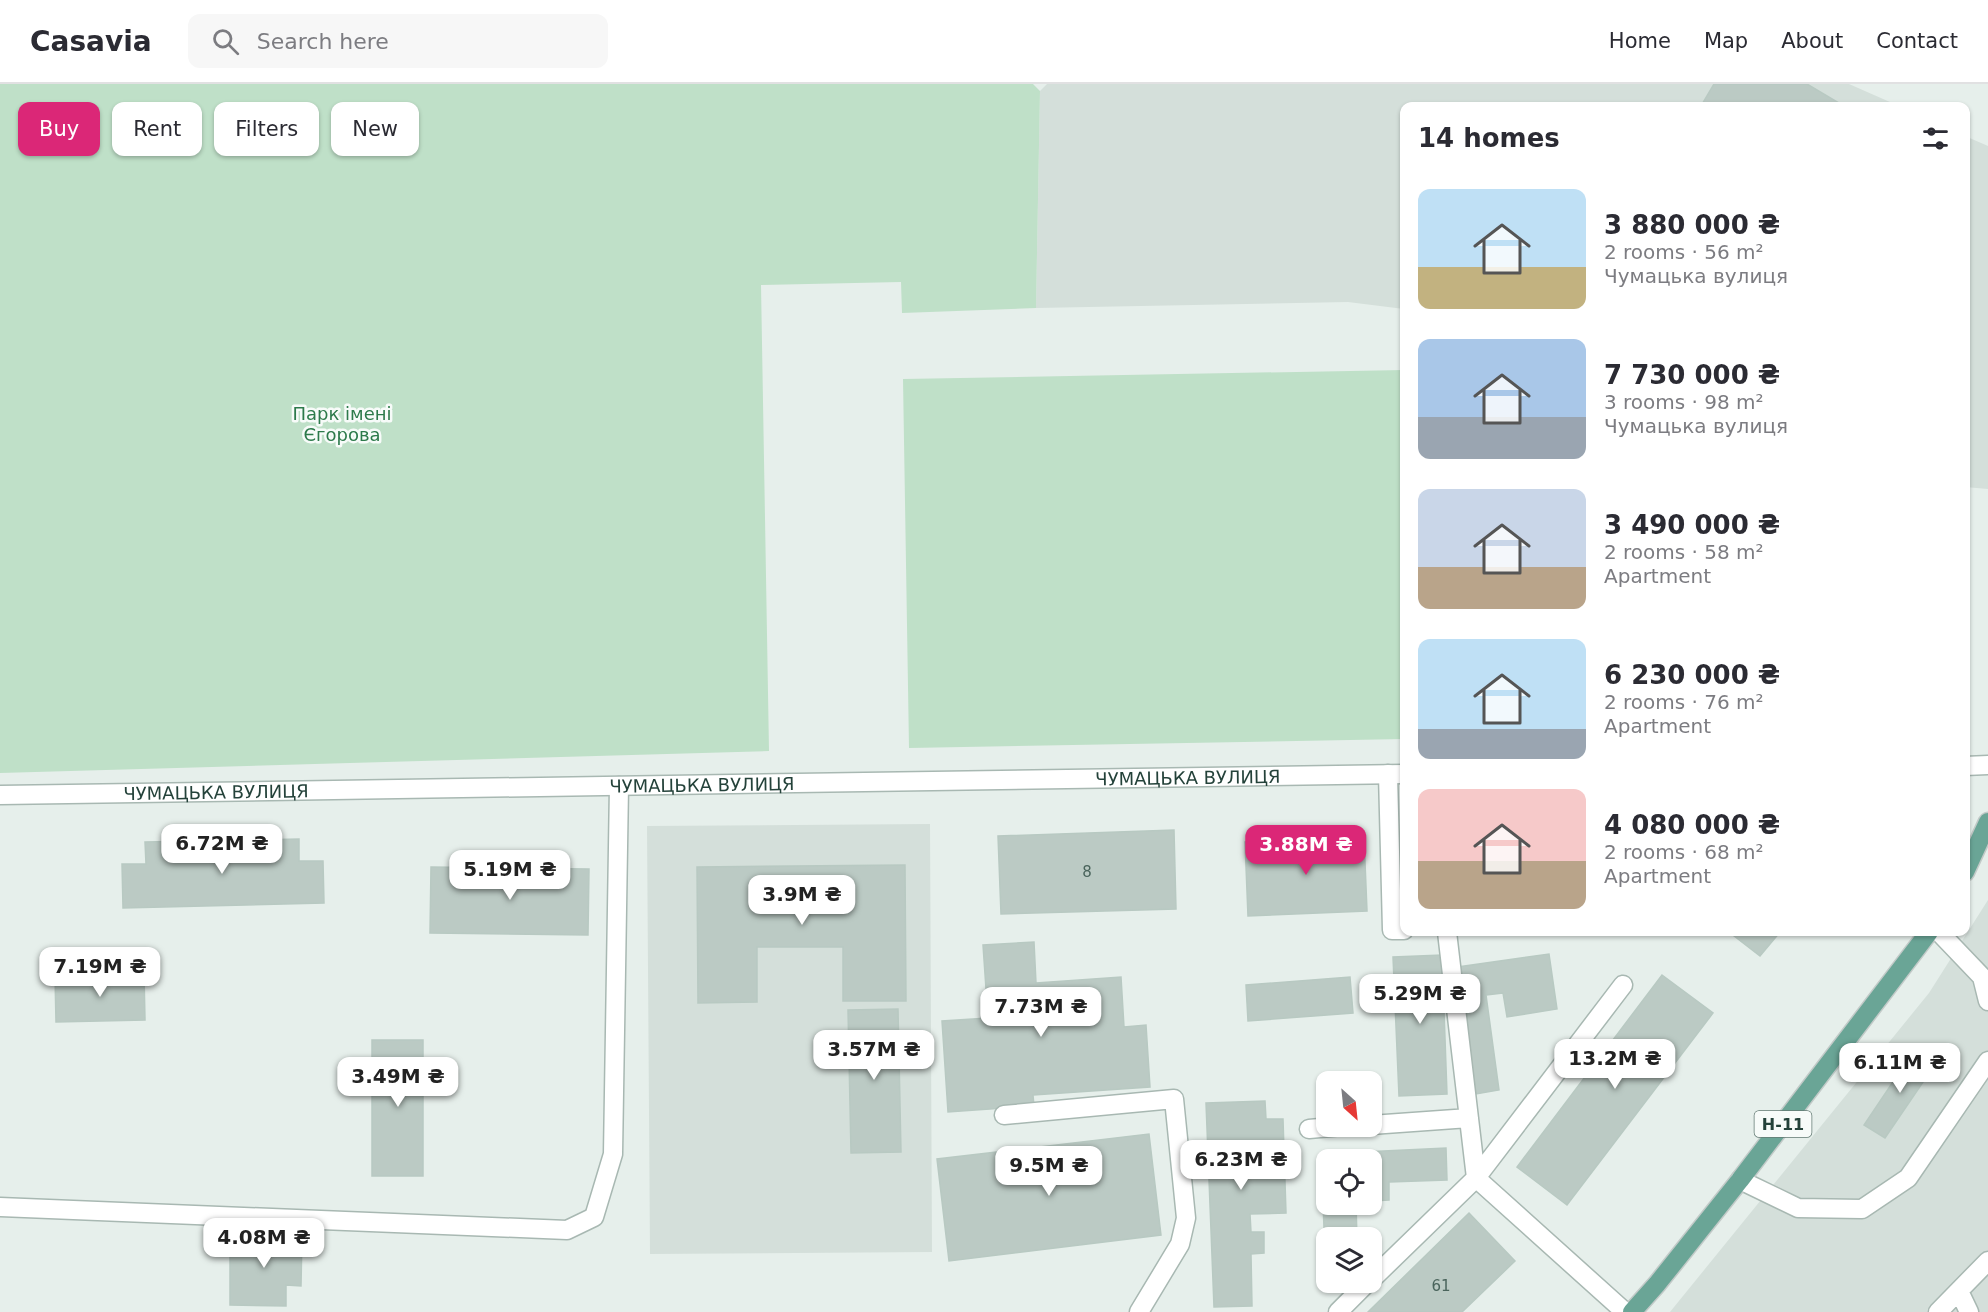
<!DOCTYPE html>
<html lang="en">
<head>
<meta charset="utf-8">
<style>
	:root { --surface:#fff; --page:#f7f7f7; --text:#2b2b33; --muted:#7c7c81; --line:#e1e1e2; --accent:#db2777 }
	body { margin:0; font-family:"DejaVu Sans",sans-serif; background:var(--page); color:var(--text); height:100vh; display:flex; flex-direction:column; font-size:22px; white-space:nowrap }
	* { box-sizing:border-box; margin:0 }
	p { font-size:20px; color:var(--muted) }
	.icon { flex:none; width:33px; height:33px; fill:none; stroke:currentColor; stroke-width:2; stroke-linecap:round; stroke-linejoin:round }
	.map { position:relative; flex:1; overflow:hidden }
	.panel { position:absolute; left:1400px; top:18px; width:570px; height:834px; display:flex; flex-direction:column; background:var(--surface); border-radius:12px; box-shadow:0 2px 4px #0004 }
	.panel>* { flex:none }
	.hud { position:absolute; left:18px; top:18px; width:570px; height:54px; display:flex; gap:12px }
	.needle { width:39px; rotate:153deg }
	.controls { position:absolute; left:1316px; top:987px; display:grid; gap:12px }
	.controls a { display:grid; place-items:center; width:66px; height:66px; border-radius:12px; background:var(--surface); box-shadow:0 2px 4px #0004; font-size:30px }
	.price { position:absolute; translate:-50% -51px; padding:0 14px; border-radius:12px; background:#fff; color:#222; font-size:20px; line-height:39px; filter:drop-shadow(0 2px 3px #0008) }
	.price::after { content:''; position:absolute; left:50%; top:36px; width:18px; height:14px; margin-left:-9px; background:inherit; clip-path:polygon(0 0,100% 0,50% 100%) }
	.price.active { background:var(--accent); color:#fff }
	ul { padding:0; list-style:none }
	li { display:flex; align-items:center; gap:18px; height:150px; padding:0 18px }
	li span { display:grid; place-items:center; flex:none; width:168px; height:120px; border-radius:12px; color:#555 }
	li>.icon { margin-inline-start:auto }
	span .icon { width:72px; height:72px; fill:#fffc; stroke-width:1 }
	li b { font-size:26px }
	h2 { display:flex; justify-content:space-between; align-items:center; height:72px; padding:0 18px; font-size:26px }
	.chip { padding:0 21px; border-radius:12px; background:var(--surface); box-shadow:0 2px 4px #0004; font-size:21px; line-height:54px }
	.chip.active { background:var(--accent); color:#fff }
	header { display:flex; align-items:center; gap:36px; box-sizing:border-box; height:84px; padding:0 30px; background:var(--surface); border-bottom:2px solid var(--line) }
	header strong { font-size:28px }
	nav { display:flex; gap:33px; margin-inline-start:auto; font-size:21px }
	.search { width:420px; height:54px; background:var(--page); display:flex; align-items:center; gap:15px; box-sizing:border-box; padding:0 21px; border-radius:12px; color:var(--muted); font-size:22px }
	.map>svg:first-child { display:block }
	.built { fill:#d4dfda }
	.green { fill:#bfe0c8 }
	.building { fill:#bbcac4; stroke:#b8c9c2; stroke-width:1.5 }
	.lines { fill:none; stroke-linecap:round; stroke-linejoin:round }
	.service-casing { stroke:#a8b8b2; stroke-width:21 }
	.minor-casing { stroke:#a8b8b2; stroke-width:21 }
	.primary-casing { stroke:#c2cac8; stroke-width:21 }
	.service { stroke:#fff; stroke-width:18 }
	.minor { stroke:#fff; stroke-width:18 }
	.primary { stroke:#6aa596; stroke-width:18 }
	.labels { text-anchor:middle; dominant-baseline:central; stroke-width:5; stroke-linejoin:round; paint-order:stroke }
	.number-label { font-size:15px; fill:#4a645c }
	.shield { fill:#f7fbf9; stroke:#637a73; stroke-width:1.5 }
	.shield-label { font-size:16px; font-weight:bold; fill:#24423a }
	.park-label { font-size:18px; fill:#2d7a4b; stroke:#f7fbf9 }
	.street-label { font-size:18px; fill:#24423a; stroke:#f7fbf9 }
</style>
</head>
<body>
<header>
<strong>Casavia</strong>
<div class="search"><svg class="icon" aria-label="search" viewBox="0 0 24 24"><circle cx="10" cy="10" r="6"/><path d="M15 15l6 6"/></svg>Search here</div>
<nav><a>Home</a><a>Map</a><a>About</a><a>Contact</a></nav>
</header>
<div class="map">
<svg width="1988" height="1228" viewBox="0 0 1988 1228">
	<rect width="100%" height="100%" fill="#e6efeb"/>
	<path class="built" d="M1047,0H1849L1899,22H1404V225L1348,218L1036,224L1040,7Z
		M1965,52L1988,62V405L1965,403Z
		M930,740L932,1168L650,1170L647,742Z
		M1988,816V1228H1670L1929,909Z"/>
	<path class="green" d="M0,0H1033L1040,7L1036,224L902,229L901,198L761,201L769,667L0,689Z
		M1404,286V655L909,664L903,295Z"/>
	<path class="building" d="M1714,0H1807L1844,22H1701Z
		M1174,746L1176,825L1001,830L998,752Z
		M1364,753L1367,827L1248,832L1245,758Z
		M299,755V777H323L324,819L123,824L122,780H146L145,758Z
		M905,781L906,917H843V863H757V918L698,919L697,783Z
		M431,783L589,785L588,851L430,849Z
		M1729,848H1780L1760,872Z
		M1034,858L1036,899L1121,893L1124,943L1146,941L1150,1003L1033,1011L1034,1022L948,1028L942,937L988,934L983,861Z
		M1549,870L1557,925L1507,933L1503,909L1486,911L1499,1006L1476,1010L1458,883Z
		M1442,871L1447,1010L1399,1012L1393,873Z
		M144,889L145,936L56,938L55,892Z
		M1662,891L1713,929L1567,1121L1517,1083Z
		M1350,893L1353,929L1248,937L1246,901Z
		M898,925L901,1068L851,1069L848,926Z
		M372,956H423V1092H372Z
		M1915,965L1936,979L1885,1054L1864,1041Z
		M1265,1017L1266,1035H1283L1286,1129L1250,1130L1251,1148H1264V1169L1251,1170L1252,1222L1214,1223L1206,1019Z
		M1149,1050L1161,1151L949,1177L937,1075Z
		M1446,1064L1447,1096L1389,1098V1116L1371,1117V1076H1326V1120H1356L1357,1154H1326V1192L1321,1070Z
		M1469,1129L1515,1177L1462,1228H1368Z
		M230,1152L302,1153L301,1202L286,1201V1222L230,1221Z"/>
	<g class="lines">
		<defs>
			<path id="service" d="M1388,690L1392,846H1404
				M1447,848L1476,1094L1625,1228
				M1939,848L1982,893L1988,917
				M1004,1031L1174,1015L1186,1134L1180,1160L1139,1228
				M1371,1041L1469,1034
				M1309,1045L1342,1042
				M1740,1096L1798,1124L1862,1125L1908,1094L1988,977
				M0,1123L567,1146L594,1133L613,1070L619,702
				M1371,1196L1476,1094L1623,901
				M1959,1207L1969,1228
				M1338,1228L1368,1198
				M1938,1228L1988,1177"/>
			<g id="minor">
				<path d="M1965,682L1988,681"/>
				<path id="s1" d="M0,711L1404,690"/>
			</g>
			<path id="primary" d="M1965,788L1988,738
				M1632,1228L1657,1200L1740,1096L1929,848"/>
		</defs>
		<use href="#service" class="service-casing"/>
		<use href="#minor" class="minor-casing"/>
		<use href="#primary" class="primary-casing"/>
		<use href="#service" class="service"/>
		<use href="#minor" class="minor"/>
		<use href="#primary" class="primary"/>
	</g>
	<g class="labels">
		<g class="number-label">
			<text x="1087" y="788">8</text>
			<text x="1441" y="1202">61</text>
		</g>
		<rect class="shield" x="1754.5" y="1027" width="57" height="26" rx="4.5"/>
		<g class="shield-label">
			<text x="1783" y="1040">Н-11</text>
		</g>
		<g class="park-label">
			<text x="342" y="329">Парк імені<tspan x="342" dy="21">Єгорова</tspan></text>
		</g>
		<g class="street-label">
			<text stroke="none"><textPath href="#s1" startOffset="1188">ЧУМАЦЬКА ВУЛИЦЯ</textPath></text>
			<text stroke="none"><textPath href="#s1" startOffset="702">ЧУМАЦЬКА ВУЛИЦЯ</textPath></text>
			<text stroke="none"><textPath href="#s1" startOffset="216">ЧУМАЦЬКА ВУЛИЦЯ</textPath></text>
		</g>
	</g>
</svg>
<div class="controls">
<a><svg class="needle" viewBox="-14 -14 28 28"><path d="M0-13l5 13h-10z" fill="#e53935"/><path d="M0 13l5-13h-10z" fill="#7c7c81"/></svg></a>
<a><svg class="icon" aria-label="locate" viewBox="0 0 24 24"><circle cx="12" cy="12" r="6"/><path d="M12 2v4M12 18v4M2 12h4M18 12h4"/></svg></a>
<a><svg class="icon" aria-label="layers" viewBox="0 0 24 24"><path d="M12 4l9 5-9 5-9-5zM3 14l9 5 9-5"/></svg></a>
</div>
<b class="price" style="left:222px;top:791px">6.72M ₴</b>
<b class="price active" style="left:1306px;top:792px">3.88M ₴</b>
<b class="price" style="left:510px;top:817px">5.19M ₴</b>
<b class="price" style="left:802px;top:842px">3.9M ₴</b>
<b class="price" style="left:100px;top:914px">7.19M ₴</b>
<b class="price" style="left:1420px;top:941px">5.29M ₴</b>
<b class="price" style="left:1041px;top:954px">7.73M ₴</b>
<b class="price" style="left:874px;top:997px">3.57M ₴</b>
<b class="price" style="left:1615px;top:1006px">13.2M ₴</b>
<b class="price" style="left:1900px;top:1010px">6.11M ₴</b>
<b class="price" style="left:398px;top:1024px">3.49M ₴</b>
<b class="price" style="left:1241px;top:1107px">6.23M ₴</b>
<b class="price" style="left:1049px;top:1113px">9.5M ₴</b>
<b class="price" style="left:264px;top:1185px">4.08M ₴</b>
<div class="hud">
<a class="chip active">Buy</a>
<a class="chip">Rent</a>
<a class="chip">Filters</a>
<a class="chip">New</a>
</div>
<section class="panel">
<h2>14 homes<svg class="icon" aria-label="filters" viewBox="0 0 24 24"><path d="M4 7h16M4 17h16"/><circle cx="9" cy="7" r="2"/><circle cx="15" cy="17" r="2"/></svg></h2>
<ul>
<li><span style="background:linear-gradient(#bfe0f5 65%,#c2b280 0)"><svg class="icon" aria-label="home" viewBox="0 0 24 24"><path d="M3 11l9-7 9 7M6 9v11h12V9"/></svg></span><div><b>3 880 000 ₴</b><p>2 rooms · 56 m²</p><p>Чумацька вулиця</p></div></li>
<li><span style="background:linear-gradient(#a9c7e8 65%,#9aa5b1 0)"><svg class="icon" aria-label="home" viewBox="0 0 24 24"><path d="M3 11l9-7 9 7M6 9v11h12V9"/></svg></span><div><b>7 730 000 ₴</b><p>3 rooms · 98 m²</p><p>Чумацька вулиця</p></div></li>
<li><span style="background:linear-gradient(#c9d6e8 65%,#b9a48a 0)"><svg class="icon" aria-label="home" viewBox="0 0 24 24"><path d="M3 11l9-7 9 7M6 9v11h12V9"/></svg></span><div><b>3 490 000 ₴</b><p>2 rooms · 58 m²</p><p>Apartment</p></div></li>
<li><span style="background:linear-gradient(#bfe0f5 75%,#9aa5b1 0)"><svg class="icon" aria-label="home" viewBox="0 0 24 24"><path d="M3 11l9-7 9 7M6 9v11h12V9"/></svg></span><div><b>6 230 000 ₴</b><p>2 rooms · 76 m²</p><p>Apartment</p></div></li>
<li><span style="background:linear-gradient(#f6c9c9 60%,#b9a48a 0)"><svg class="icon" aria-label="home" viewBox="0 0 24 24"><path d="M3 11l9-7 9 7M6 9v11h12V9"/></svg></span><div><b>4 080 000 ₴</b><p>2 rooms · 68 m²</p><p>Apartment</p></div></li>
</ul>
</section>
</div>
</body>
</html>
